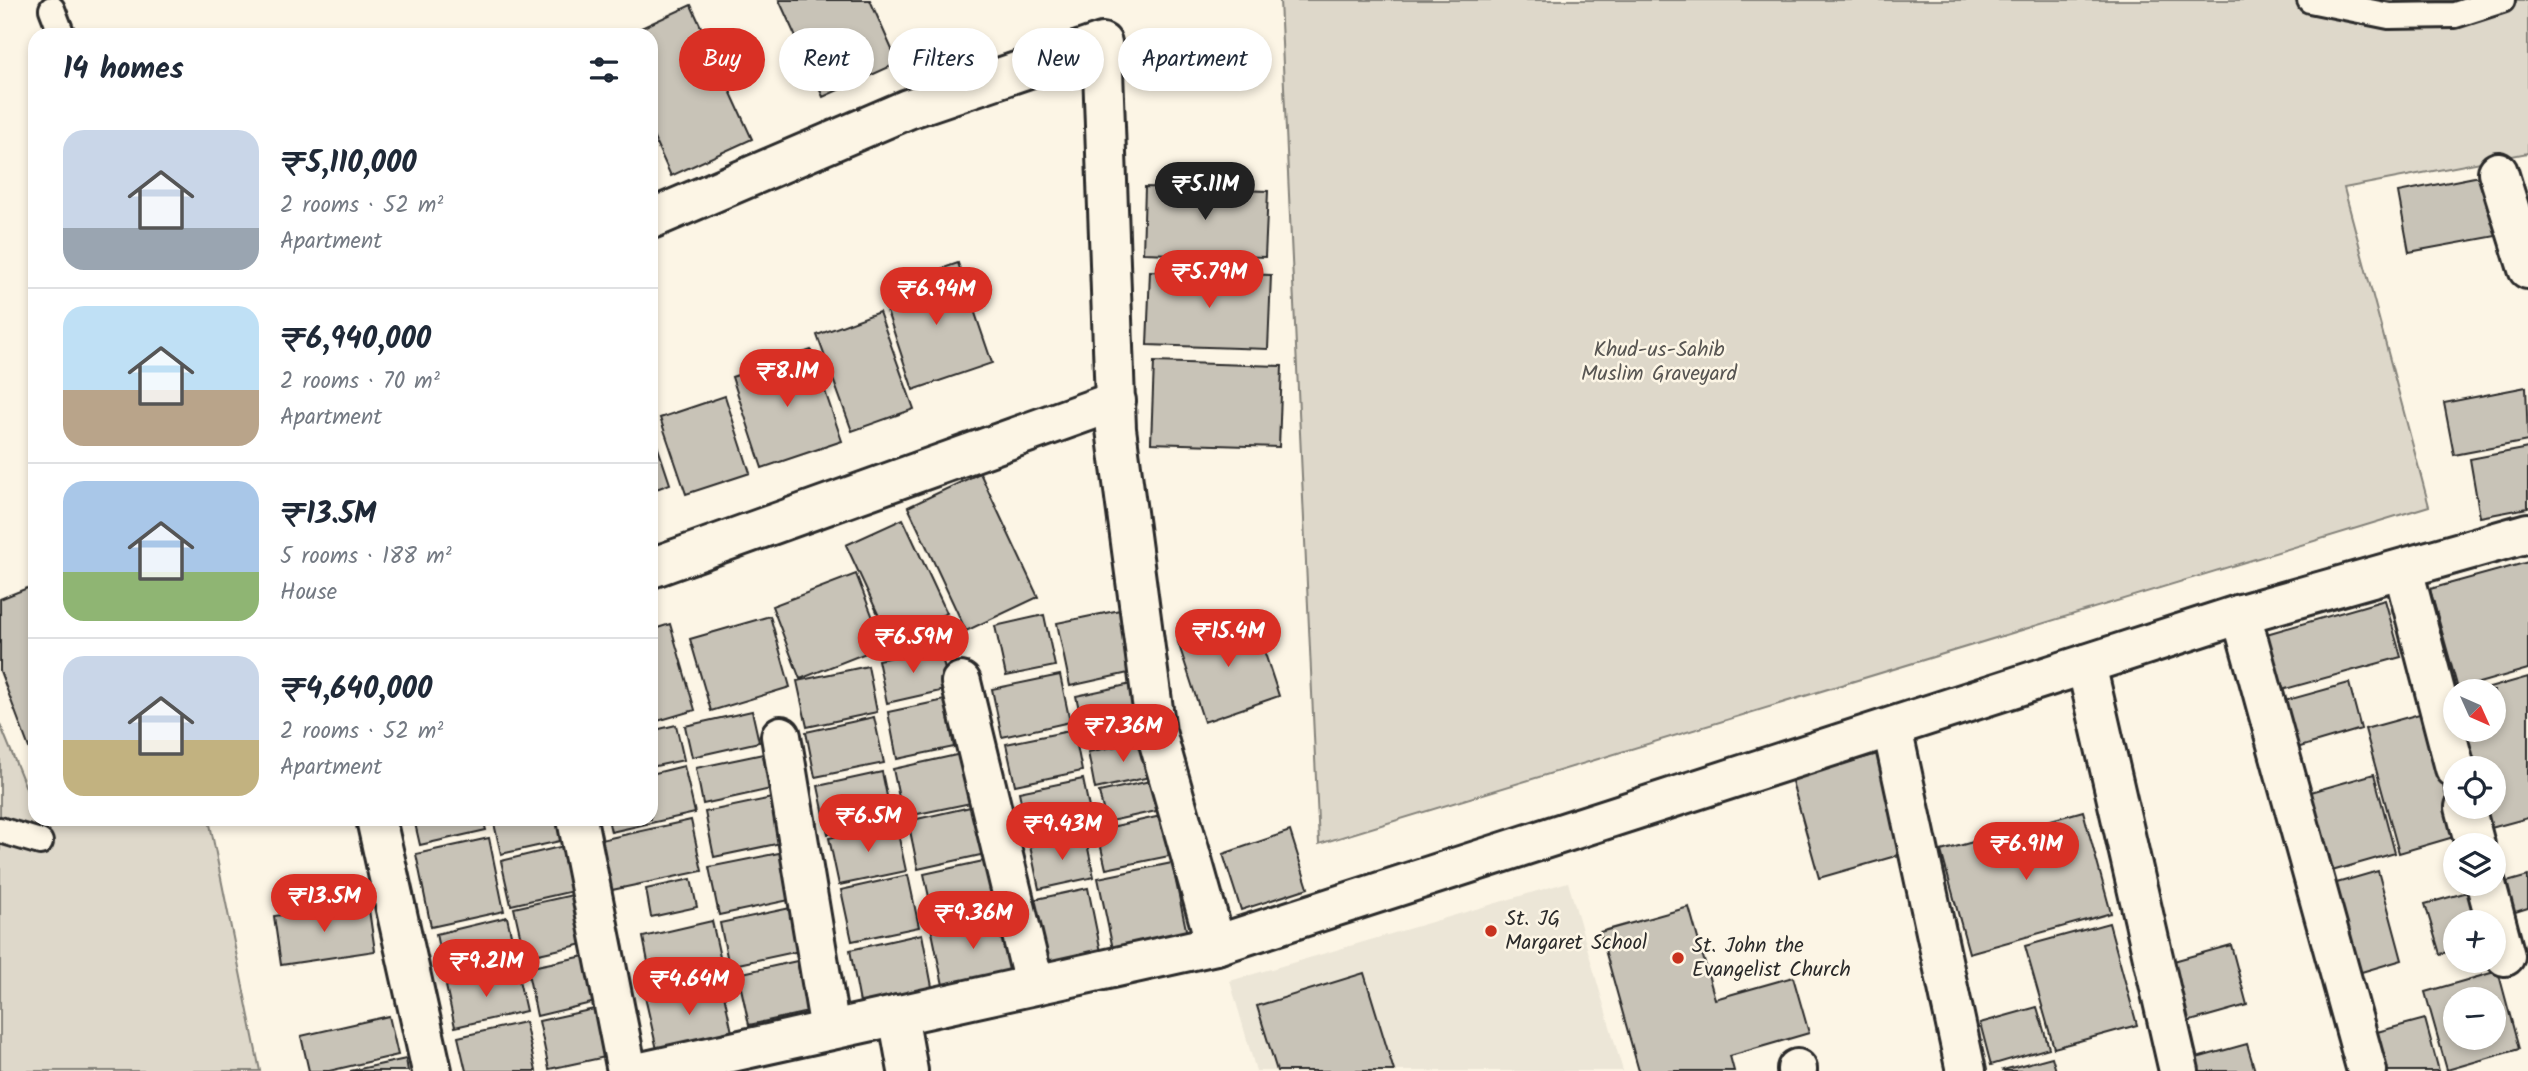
<!DOCTYPE html>
<html lang="en">
<head>
<meta charset="utf-8">
<style>
	:root { --surface:#fff; --page:#f2f2f3; --text:#1f2937; --muted:#747a83; --line:#e0e1e3; --accent:#d93025 }
	body { margin:0; font-family:Kalam,sans-serif; background:var(--page); color:var(--text); height:100vh; display:flex; flex-direction:column; font-size:26px; white-space:nowrap }
	* { box-sizing:border-box; margin:0 }
	p { font-size:23px; color:var(--muted) }
	.icon { flex:none; width:38px; height:38px; fill:none; stroke:currentColor; stroke-width:2; stroke-linecap:round; stroke-linejoin:round }
	.map { position:relative; flex:1; overflow:hidden }
	.sheet { position:absolute; left:28px; top:28px; width:630px; height:798px; display:flex; flex-direction:column; background:var(--surface); border-radius:21px; box-shadow:0 4px 10px #0003 }
	.sheet>* { flex:none }
	.top-card { position:absolute; left:679px; top:28px; width:665px; height:63px; display:flex; gap:14px }
	.needle { width:46px; rotate:135deg }
	.controls { position:absolute; left:2443px; top:679px; display:grid; gap:14px }
	.controls a { display:grid; place-items:center; width:63px; height:63px; border-radius:50%; background:var(--surface); box-shadow:0 4px 10px #0003; font-size:35px }
	.price { position:absolute; translate:-50% -60px; padding:0 16px; border-radius:24px; background:var(--accent); color:#fff; font-size:23px; line-height:46px; filter:drop-shadow(0 2px 4px #0008) }
	.price::after { content:''; position:absolute; left:50%; top:42px; width:21px; height:16px; margin-left:-10px; background:inherit; clip-path:polygon(0 0,100% 0,50% 100%) }
	.price.active { background:#222; color:#fff }
	ul { padding:0; list-style:none }
	li { display:flex; align-items:center; gap:21px; height:175px; padding:0 35px }
	li+li { border-top:2px solid var(--line) }
	li span { display:grid; place-items:center; flex:none; width:196px; height:140px; border-radius:21px; color:#555 }
	li>.icon { margin-inline-start:auto }
	span .icon { width:84px; height:84px; fill:#fffc; stroke-width:1 }
	li b { font-size:30px }
	h2 { display:flex; justify-content:space-between; align-items:center; height:84px; padding:0 35px; font-size:30px }
	.tag { padding:0 24px; border-radius:32px; background:var(--surface); box-shadow:0 4px 10px #0003; font-size:24px; line-height:63px }
	.tag.active { background:var(--accent); color:#fff }
	.map>svg:first-child { display:block }
	.built { fill:#ece6d7 }
	.green { fill:#ded8ca; stroke:#84827a; stroke-width:2 }
	.building { fill:#c8c3b7; stroke:#2b2b2b; stroke-width:2; fill-rule:evenodd }
	.lines { fill:none; stroke-linecap:round; stroke-linejoin:round }
	.lane-casing { stroke:#2b2b2b; stroke-width:30 }
	.street-casing { stroke:#2b2b2b; stroke-width:44 }
	.secondary-casing { stroke:#2b2b2b; stroke-width:44 }
	.lane { stroke:#fcf5e5; stroke-width:24 }
	.street { stroke:#fcf5e5; stroke-width:38 }
	.secondary { stroke:#fcf5e5; stroke-width:38 }
	.poi-dot { fill:#c8321e; stroke:#fcf5e5; stroke-width:2.5 }
	.labels { text-anchor:middle; dominant-baseline:central; stroke-width:5; stroke-linejoin:round; paint-order:stroke }
	.park-label { font-size:21px; fill:#585653; stroke:#fcf5e5 }
	.poi-label { font-size:21px; fill:#2b2b2b; stroke:#fcf5e5; text-anchor:start }
</style>
</head>
<body>
<div class="map">
<svg width="2528" height="1071" viewBox="0 0 2528 1071">
	<rect width="100%" height="100%" fill="#fcf5e5"/>
	<filter id="ink" filterUnits="userSpaceOnUse"><feTurbulence type="fractalNoise" baseFrequency=".0143" numOctaves="2"/><feDisplacementMap in="SourceGraphic" scale="14" xChannelSelector="R" yChannelSelector="G"/><feConvolveMatrix kernelMatrix="1 2 1 2 8 2 1 2 1" color-interpolation-filters="sRGB"/></filter>
	<g filter="url(#ink)">
		<path class="built" d="M1568,882L1623,1071H1256L1230,981Z"/>
		<path class="green" d="M1280,0H2528V153L2344,188L2429,506L1319,844Z
			M0,724L35,810V819H39L41,824L58,819H209L260,1071H0Z"/>
		<path class="building" d="M779,0H870L898,63L823,97Z
			M691,5L752,139L671,176L651,132V35H626Z
			M2485,175L2496,236L2409,252L2398,192Z
			M1145,187L1268,191L1265,257L1143,253Z
			M958,263L992,363L913,390L880,290Z
			M1150,271L1271,275L1268,349L1147,345Z
			M879,312L914,409L852,431L817,335Z
			M811,350L842,441L762,468L732,377Z
			M1154,362L1282,366L1279,447L1151,443Z
			M2526,387L2528,441L2454,455L2444,403Z
			M725,396L750,473L686,494L660,418Z
			M651,427L670,484L651,491Z
			M2528,448V508L2480,517L2470,459Z
			M980,473L1038,597L966,631L908,507Z
			M903,519L947,613L890,640L846,545Z
			M2528,562V669L2458,689L2430,589Z
			M856,574L884,646L800,679L772,606Z
			M35,585V764L0,671V599Z
			M2385,600L2401,657L2278,691L2263,635Z
			M1120,610L1133,672L1070,686L1057,623Z
			M1044,615L1055,666L1006,676L995,626Z
			M770,616L790,687L711,711L690,639Z
			M1253,617L1279,696L1204,722L1178,642Z
			M670,624L695,710L651,723V630Z
			M940,647L949,689L887,703L878,660Z
			M868,666L877,712L807,727L797,681Z
			M1060,675L1070,722L1002,737L992,689Z
			M2528,677V818L2480,831L2474,807H2494V768H2463L2455,730H2494V691H2479Z
			M1136,683L1146,732L1087,745L1076,696Z
			M2349,683L2361,729L2290,750L2277,703Z
			M945,700L954,747L897,759L888,712Z
			M752,711L759,742L692,757L685,726Z
			M2423,713L2457,836L2399,853L2365,729Z
			M874,717L884,763L815,777L806,732Z
			M676,725L684,760L651,767V731Z
			M1074,730L1082,771L1015,785L1006,744Z
			M1151,739L1159,775L1095,789L1088,752Z
			M768,753L775,788L703,804L696,768Z
			M961,754L971,803L903,817L893,769Z
			M1878,754L1906,853L1819,878L1791,778Z
			M684,766L695,813L611,832L608,819H651V774Z
			M882,772L892,820L828,834L818,786Z
			M2374,774L2395,853L2318,875L2297,796Z
			M1083,779L1093,827L1029,841L1019,792Z
			M1155,780L1161,810L1106,822L1099,792Z
			M772,798L781,843L714,857L705,812Z
			M975,806L985,854L918,869L908,821Z
			M2083,811L2111,913L1969,953L1941,851Z
			M1161,816L1169,856L1106,869L1097,830Z
			M414,819H483L486,830L420,845Z
			M493,819H565L569,839L501,854Z
			M691,820L702,871L612,890L601,840Z
			M896,824L906,871L839,885L829,838Z
			M1290,831L1308,888L1241,910L1223,854Z
			M1085,834L1094,877L1039,889L1030,846Z
			M489,838L504,911L431,927L416,854Z
			M572,844L582,889L511,905L501,861Z
			M784,852L794,899L719,915L709,867Z
			M988,860L998,906L934,920L924,874Z
			M1172,863L1187,934L1113,949L1098,878Z
			M2378,871L2402,960L2348,976L2323,887Z
			M908,875L919,927L852,941L841,890Z
			M2528,876V908L2509,914L2500,884Z
			M691,879L697,907L651,917L646,889Z
			M1088,888L1101,952L1046,963L1032,900Z
			M2482,888L2492,922H2455V950L2440,954L2425,904Z
			M577,894L588,943L525,957L514,908Z
			M368,903L375,951L281,965L274,916Z
			M795,907L804,950L729,966L720,923Z
			M1689,907L1715,999L1793,977L1809,1033L1730,1056L1734,1071H1639L1600,932Z
			M1001,912L1014,975L944,990L931,927Z
			M507,917L517,961L445,978L436,934Z
			M712,921L722,966L652,982L643,937Z
			M2109,923L2137,1025L2054,1048L2025,946Z
			M922,934L933,992L861,1008L850,950Z
			M2231,945L2247,1005L2180,1024L2163,964Z
			M594,954L604,1000L537,1016L527,968Z
			M797,961L808,1012L749,1025L738,974Z
			M517,971L526,1011L455,1027L446,986Z
			M2498,971L2519,1049L2447,1070L2425,992ZM2455,999H2494V1038H2455Z
			M1364,973L1394,1071H1277L1257,1006Z
			M721,980L733,1037L658,1054L645,997Z
			M2037,1007L2049,1048L1991,1065L1980,1023Z
			M599,1008L610,1056L549,1069L539,1021Z
			M389,1016L398,1055L329,1071H309L301,1036Z
			M2425,1019L2439,1071H2376L2366,1035Z
			M525,1022L536,1071H466L458,1037Z
			M2247,1044L2255,1071H2196L2193,1059Z
			M2052,1057L2056,1071H2004L2003,1070Z
			M406,1059L408,1071H350Z"/>
		<g class="lines">
			<defs>
				<path id="lane" d="M2310,0L2389,16L2455,15L2502,0
					M52,9L62,35
					M0,830L40,842"/>
				<path id="street" d="M2498,172L2528,269
					M651,219L908,109L1102,43L1116,429L1156,732L1216,945
					M651,568L1116,401
					M2403,569L2455,768
					M2241,614L2367,1071
					M2086,664L2179,1071
					M961,682L1034,984
					M1892,728L1966,1071
					M781,736L830,1030
					M2465,807L2475,845
					M376,819L432,1071
					M577,819L627,1071
					M2486,884L2505,956
					M898,1015L908,1071
					M1797,1069V1071"/>
				<path id="secondary" d="M646,1071L1216,945L2241,614L2528,533"/>
			</defs>
			<use href="#lane" class="lane-casing"/>
			<use href="#street" class="street-casing"/>
			<use href="#secondary" class="secondary-casing"/>
			<use href="#lane" class="lane"/>
			<use href="#street" class="street"/>
			<use href="#secondary" class="secondary"/>
		</g>
	</g>
	<g class="poi-dot">
		<circle cx="1491" cy="931" r="7"/>
		<circle cx="1678" cy="958" r="7"/>
	</g>
	<g class="labels">
		<g class="park-label">
			<text x="1659" y="350">Khud-us-Sahib<tspan x="1659" dy="24">Muslim Graveyard</tspan></text>
		</g>
		<g class="poi-label">
			<text x="1505" y="919">St. JG<tspan x="1505" dy="24">Margaret School</tspan></text>
			<text x="1692" y="946">St. John the<tspan x="1692" dy="24">Evangelist Church</tspan></text>
		</g>
	</g>
</svg>
<div class="controls">
<a><svg class="needle" viewBox="-14 -14 28 28"><path d="M0-13l5 13h-10z" fill="#e53935"/><path d="M0 13l5-13h-10z" fill="#747a83"/></svg></a>
<a><svg class="icon" aria-label="locate" viewBox="0 0 24 24"><circle cx="12" cy="12" r="6"/><path d="M12 2v4M12 18v4M2 12h4M18 12h4"/></svg></a>
<a><svg class="icon" aria-label="layers" viewBox="0 0 24 24"><path d="M12 4l9 5-9 5-9-5zM3 14l9 5 9-5"/></svg></a>
<a>+</a>
<a>−</a>
</div>
<b class="price active" style="left:1205px;top:222px">₹5.11M</b>
<b class="price" style="left:1209px;top:310px">₹5.79M</b>
<b class="price" style="left:936px;top:327px">₹6.94M</b>
<b class="price" style="left:787px;top:409px">₹8.1M</b>
<b class="price" style="left:1228px;top:669px">₹15.4M</b>
<b class="price" style="left:913px;top:675px">₹6.59M</b>
<b class="price" style="left:1123px;top:764px">₹7.36M</b>
<b class="price" style="left:868px;top:854px">₹6.5M</b>
<b class="price" style="left:1062px;top:862px">₹9.43M</b>
<b class="price" style="left:2026px;top:882px">₹6.91M</b>
<b class="price" style="left:324px;top:934px">₹13.5M</b>
<b class="price" style="left:973px;top:951px">₹9.36M</b>
<b class="price" style="left:486px;top:999px">₹9.21M</b>
<b class="price" style="left:689px;top:1017px">₹4.64M</b>
<div class="top-card">
<a class="tag active">Buy</a>
<a class="tag">Rent</a>
<a class="tag">Filters</a>
<a class="tag">New</a>
<a class="tag">Apartment</a>
</div>
<section class="sheet">
<h2>14 homes<svg class="icon" aria-label="filters" viewBox="0 0 24 24"><path d="M4 7h16M4 17h16"/><circle cx="9" cy="7" r="2"/><circle cx="15" cy="17" r="2"/></svg></h2>
<ul>
<li><span style="background:linear-gradient(#c9d6e8 70%,#9aa5b1 0)"><svg class="icon" aria-label="home" viewBox="0 0 24 24"><path d="M3 11l9-7 9 7M6 9v11h12V9"/></svg></span><div><b>₹5,110,000</b><p>2 rooms · 52 m²</p><p>Apartment</p></div></li>
<li><span style="background:linear-gradient(#bfe0f5 60%,#b9a48a 0)"><svg class="icon" aria-label="home" viewBox="0 0 24 24"><path d="M3 11l9-7 9 7M6 9v11h12V9"/></svg></span><div><b>₹6,940,000</b><p>2 rooms · 70 m²</p><p>Apartment</p></div></li>
<li><span style="background:linear-gradient(#a9c7e8 65%,#8fb573 0)"><svg class="icon" aria-label="home" viewBox="0 0 24 24"><path d="M3 11l9-7 9 7M6 9v11h12V9"/></svg></span><div><b>₹13.5M</b><p>5 rooms · 188 m²</p><p>House</p></div></li>
<li><span style="background:linear-gradient(#c9d6e8 60%,#c2b280 0)"><svg class="icon" aria-label="home" viewBox="0 0 24 24"><path d="M3 11l9-7 9 7M6 9v11h12V9"/></svg></span><div><b>₹4,640,000</b><p>2 rooms · 52 m²</p><p>Apartment</p></div></li>
</ul>
</section>
</div>
</body>
</html>
